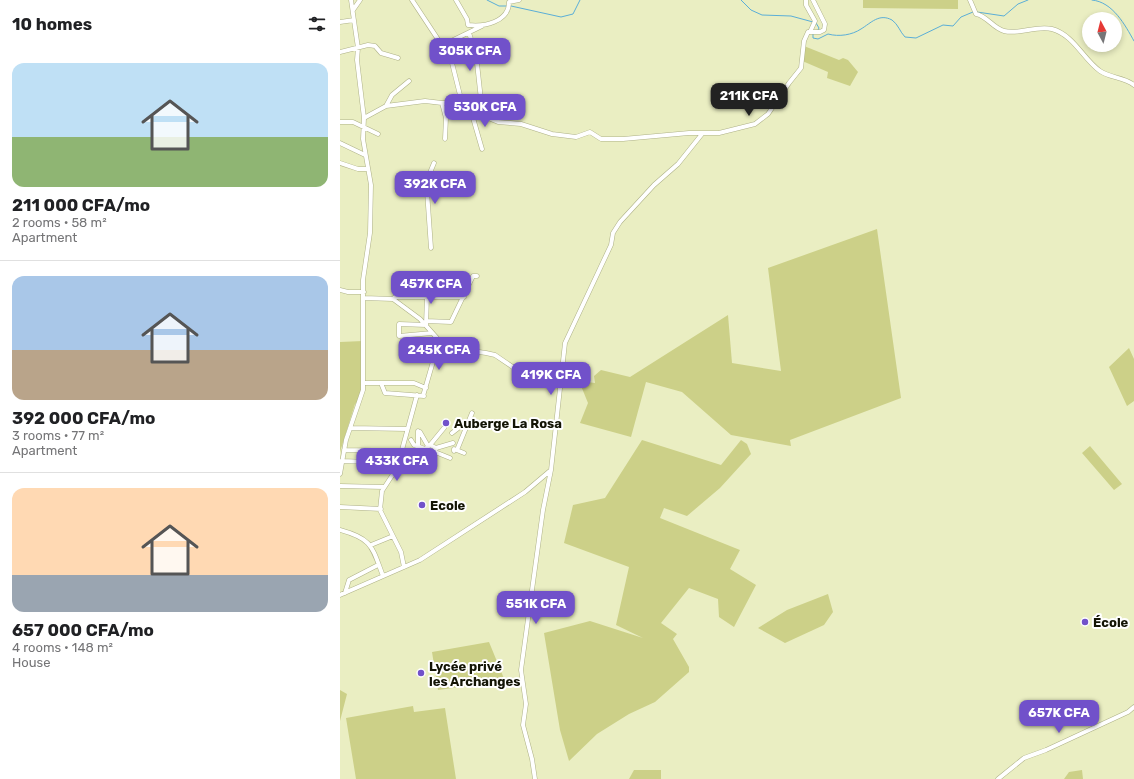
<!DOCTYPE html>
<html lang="en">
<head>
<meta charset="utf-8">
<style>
	:root { --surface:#fff; --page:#f2f2f2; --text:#202124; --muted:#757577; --line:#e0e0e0; --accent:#7151ca }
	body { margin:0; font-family:Rubik,sans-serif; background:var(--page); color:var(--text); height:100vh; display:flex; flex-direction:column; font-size:15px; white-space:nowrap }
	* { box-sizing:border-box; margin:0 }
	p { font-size:13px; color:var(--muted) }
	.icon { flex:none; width:22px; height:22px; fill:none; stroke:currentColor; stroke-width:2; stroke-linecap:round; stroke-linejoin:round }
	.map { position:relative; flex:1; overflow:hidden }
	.sheet { display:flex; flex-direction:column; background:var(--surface); width:340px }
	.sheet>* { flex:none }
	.needle { width:26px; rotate:353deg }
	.buttons { position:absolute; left:742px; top:12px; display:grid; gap:8px }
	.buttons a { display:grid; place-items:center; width:40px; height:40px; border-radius:50%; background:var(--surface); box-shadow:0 2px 6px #0003; font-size:20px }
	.price { position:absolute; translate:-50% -34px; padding:0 9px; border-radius:8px; background:var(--accent); color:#fff; font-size:13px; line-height:26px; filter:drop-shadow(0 1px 2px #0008) }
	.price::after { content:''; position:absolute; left:50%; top:24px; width:12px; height:9px; margin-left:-6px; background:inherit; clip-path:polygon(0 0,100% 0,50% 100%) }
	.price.current { background:#222; color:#fff }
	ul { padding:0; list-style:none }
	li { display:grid; align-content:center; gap:8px; height:212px; padding:0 12px }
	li+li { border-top:1px solid var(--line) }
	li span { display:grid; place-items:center; height:124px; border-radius:12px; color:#555 }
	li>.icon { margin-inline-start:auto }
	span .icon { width:72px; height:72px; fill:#fffc; stroke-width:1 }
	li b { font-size:17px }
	h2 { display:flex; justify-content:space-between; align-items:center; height:48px; padding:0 12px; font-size:17px }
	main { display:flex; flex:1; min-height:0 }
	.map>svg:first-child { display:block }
	.green { fill:#ccd088 }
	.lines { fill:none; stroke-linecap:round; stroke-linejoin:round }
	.stream { stroke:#5baed7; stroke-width:1 }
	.minor-casing { stroke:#aeb187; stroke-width:5 }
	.minor { stroke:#fff; stroke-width:4 }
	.poi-dot { fill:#7151ca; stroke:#fff; stroke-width:1.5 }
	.labels { text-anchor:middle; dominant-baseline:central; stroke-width:4; stroke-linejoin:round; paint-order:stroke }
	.poi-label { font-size:13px; font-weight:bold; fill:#131405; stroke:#fff; text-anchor:start }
</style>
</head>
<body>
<main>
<section class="sheet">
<h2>10 homes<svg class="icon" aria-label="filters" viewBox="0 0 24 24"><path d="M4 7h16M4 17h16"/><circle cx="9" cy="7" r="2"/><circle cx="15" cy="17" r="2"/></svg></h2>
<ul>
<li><span style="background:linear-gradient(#bfe0f5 60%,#8fb573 0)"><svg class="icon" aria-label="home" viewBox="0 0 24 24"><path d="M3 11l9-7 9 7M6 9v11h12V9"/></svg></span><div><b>211 000 CFA/mo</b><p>2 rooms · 58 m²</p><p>Apartment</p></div></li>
<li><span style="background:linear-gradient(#a9c7e8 60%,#b9a48a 0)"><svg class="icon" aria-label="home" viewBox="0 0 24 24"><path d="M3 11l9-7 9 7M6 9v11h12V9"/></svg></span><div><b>392 000 CFA/mo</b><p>3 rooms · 77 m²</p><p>Apartment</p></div></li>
<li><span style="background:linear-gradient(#ffd9b3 70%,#9aa5b1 0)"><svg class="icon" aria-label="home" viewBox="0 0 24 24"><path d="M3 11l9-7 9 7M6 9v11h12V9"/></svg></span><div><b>657 000 CFA/mo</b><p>4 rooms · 148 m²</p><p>House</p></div></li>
</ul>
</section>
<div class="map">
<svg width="794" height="779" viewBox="0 0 794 779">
	<rect width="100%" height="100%" fill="#eaeec2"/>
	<path class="green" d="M523,0H618V9L523,8Z
		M464,46L499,60L503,58L508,60L518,72L510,86L487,78L488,72L460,60Z
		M537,229L561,398L450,440L451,446L391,435L342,392L306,382L291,437L240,423L248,403L239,381L255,383L254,376L261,370L290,377L388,315L392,363L441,371L428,268Z
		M23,341V390L20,401L15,404L0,452V342Z
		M789,348L794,359V401L787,406L769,367Z
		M302,440L381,465L401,440L407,444L411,454L380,488L347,516L324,508L320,518L400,550L390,569L416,585L394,627L379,617L378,599L349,588L321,623L337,634L333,639L349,667V672L315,702L289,714L257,734L229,761L220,730L204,633L250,621L303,638L276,625L289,567L224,543L233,505L265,498Z
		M750,446L782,484L774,490L742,453Z
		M488,594L493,612L484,625L445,643L418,628L447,610Z
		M149,642L165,681L98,690L92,652Z
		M0,690L7,694L0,721Z
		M73,706L74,712L105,708L116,779H16L6,718Z
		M294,770H321V779H289Z
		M742,770L743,779H724L729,772Z"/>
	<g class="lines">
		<path class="stream" d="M147,0L159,6H167
			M401,0L411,10L422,15L451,16L473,22
			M752,0C773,2 785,25 794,41
			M171,6L221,17L233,14L240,0
			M637,12L664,16L678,4L688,0
			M476,23L479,28L478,30
			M473,34V38L478,39L488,34C499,37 512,35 521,29C531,23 539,13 552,20C558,24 560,32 565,37L576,38L603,25L613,26L621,17L633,12"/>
		<defs>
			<path id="minor" d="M72,0L111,59L121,99L131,111L158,122L181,124L212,134L236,137L250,132L261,139H283L349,133H379L415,124L428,114L449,83L461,68L464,41L468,32H480L484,30L485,24L473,0
				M116,0L127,19L128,25C144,27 169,22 169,2L179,0
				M466,0V5L475,21L470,32
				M630,0L636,14C647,16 653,28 664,31C680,35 696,25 712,29C734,35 743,59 760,71C770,78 784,77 794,85
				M13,10L20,0
				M0,22L14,20
				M129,33L136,54L142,109L140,114
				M103,45L142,26
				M0,52L28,45L35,46L41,53L58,58
				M102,103L106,118L105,139
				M46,106L85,101L102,103H125
				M131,111L142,149
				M24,118L46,106L52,95L69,81
				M0,122H13L38,134
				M0,143L25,155
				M0,163L18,169H28
				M91,248L87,191L84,189V182L87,180L94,163
				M0,290L8,292H24
				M87,297L86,325L59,324V336L92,333
				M24,298L53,299L80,319L105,347L146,353L155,355L183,374L221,384
				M53,299L55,297H124
				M86,321L111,322L133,276H137
				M23,383H74L86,388
				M41,383L45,393L84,396
				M83,396L99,341
				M11,428L67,429
				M78,431V447
				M80,432L88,446
				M112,433L121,426L125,427
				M71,440L74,445L85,449L90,445L104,428
				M90,445L96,448L113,443
				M96,448L95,452L110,458
				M4,450L61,451
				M117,450L132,413
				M114,451V449L124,453
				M1,461L58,463
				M0,474L6,440L23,390V280L30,233L31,185L23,139L24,118L17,60L18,48L11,0
				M0,486L44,487
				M0,507L41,509
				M0,530C33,539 32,547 43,576
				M31,545L53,536
				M64,567L61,552L40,510L42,491L57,468L77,395
				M5,593L9,580L38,565
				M0,595L80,560L185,492L211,470L225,343L271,245L273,233L280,222L314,185L338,164L362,134
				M195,779L192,759L183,725L186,704L181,670L203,510L211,470
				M658,779L684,758L706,750L788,712L794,707"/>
		</defs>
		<use href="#minor" class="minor-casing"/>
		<use href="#minor" class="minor"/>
	</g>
	<g class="poi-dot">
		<circle cx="106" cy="423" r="4"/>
		<circle cx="82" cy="505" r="4"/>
		<circle cx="745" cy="622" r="4"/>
		<circle cx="81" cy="673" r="4"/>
	</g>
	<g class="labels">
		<g class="poi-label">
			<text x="114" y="423">Auberge La Rosa</text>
			<text x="90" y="505">Ecole</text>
			<text x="753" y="622">École</text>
			<text x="89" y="666">Lycée privé<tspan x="89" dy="15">les Archanges</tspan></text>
		</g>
	</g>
</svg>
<div class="buttons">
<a><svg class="needle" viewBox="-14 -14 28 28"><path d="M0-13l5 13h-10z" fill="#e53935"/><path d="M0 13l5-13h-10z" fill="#757577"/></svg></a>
</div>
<b class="price" style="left:130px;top:72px">305K CFA</b>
<b class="price current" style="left:409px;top:117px">211K CFA</b>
<b class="price" style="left:145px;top:128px">530K CFA</b>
<b class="price" style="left:95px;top:205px">392K CFA</b>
<b class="price" style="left:91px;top:305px">457K CFA</b>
<b class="price" style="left:99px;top:371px">245K CFA</b>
<b class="price" style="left:211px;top:396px">419K CFA</b>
<b class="price" style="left:57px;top:482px">433K CFA</b>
<b class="price" style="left:196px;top:625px">551K CFA</b>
<b class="price" style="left:719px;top:734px">657K CFA</b>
</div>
</main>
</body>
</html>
